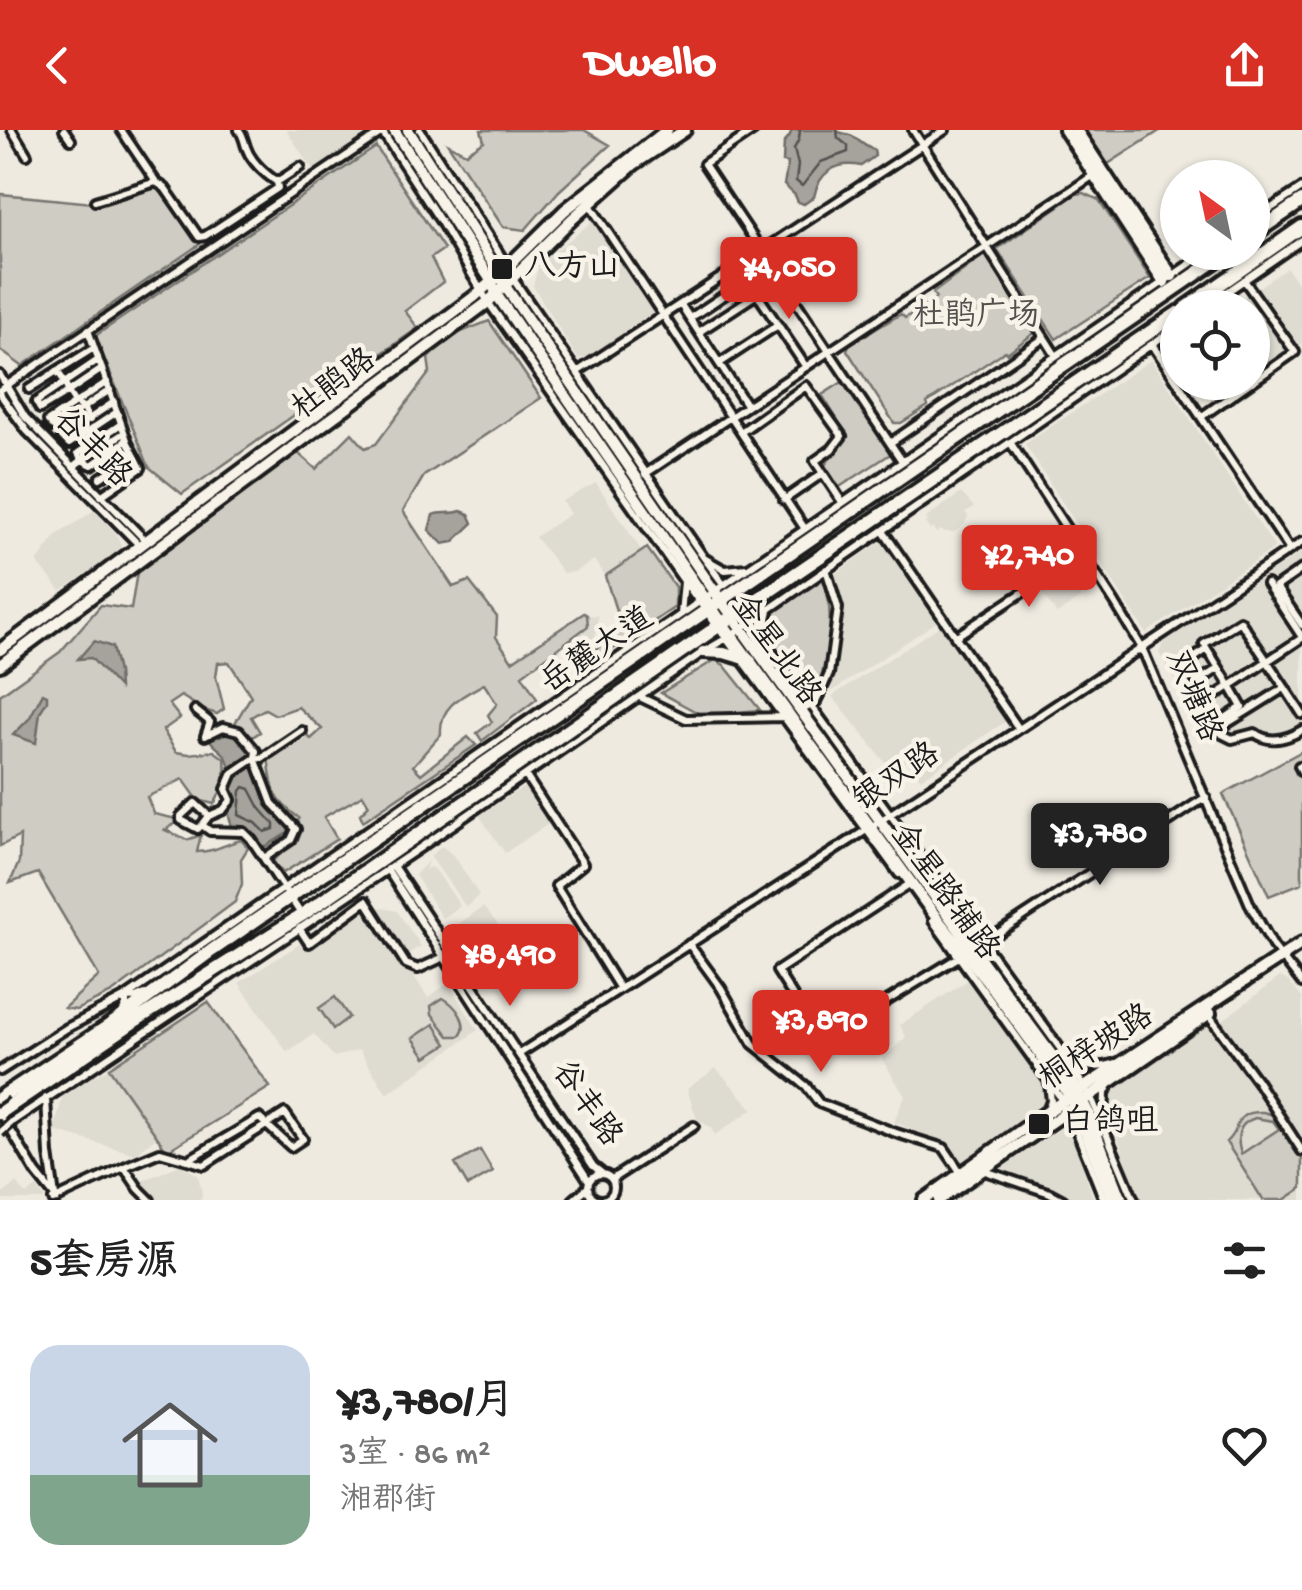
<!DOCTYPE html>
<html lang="zh">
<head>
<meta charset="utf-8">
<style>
	:root { --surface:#fff; --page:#f6f6f6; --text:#222; --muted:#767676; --line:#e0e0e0; --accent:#d93025 }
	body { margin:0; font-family:"Gochi Hand","LXGW WenKai TC",sans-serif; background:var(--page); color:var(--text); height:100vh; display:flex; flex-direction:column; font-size:38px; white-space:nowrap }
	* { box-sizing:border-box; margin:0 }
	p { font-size:32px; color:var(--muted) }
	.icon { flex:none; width:55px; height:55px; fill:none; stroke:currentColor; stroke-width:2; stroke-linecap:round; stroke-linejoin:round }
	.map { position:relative; height:1070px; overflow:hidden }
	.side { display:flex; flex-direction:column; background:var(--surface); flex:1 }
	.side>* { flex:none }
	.needle { width:65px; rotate:327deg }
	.fabs { position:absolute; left:1160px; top:30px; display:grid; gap:20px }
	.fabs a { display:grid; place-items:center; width:110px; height:110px; border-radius:50%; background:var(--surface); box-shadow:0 2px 8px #0004; font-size:50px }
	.price { position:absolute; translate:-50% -85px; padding:0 22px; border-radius:10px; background:var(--accent); color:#fff; font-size:32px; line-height:65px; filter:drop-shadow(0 2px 5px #0008) }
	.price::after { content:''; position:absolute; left:50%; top:60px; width:30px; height:22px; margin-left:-15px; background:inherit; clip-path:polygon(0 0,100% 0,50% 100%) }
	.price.active { background:#222; color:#fff }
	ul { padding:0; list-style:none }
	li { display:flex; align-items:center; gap:30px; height:250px; padding:0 30px }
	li+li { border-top:2px solid var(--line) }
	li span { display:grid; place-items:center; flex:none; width:280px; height:200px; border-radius:30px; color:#555 }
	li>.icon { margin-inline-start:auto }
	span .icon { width:120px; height:120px; fill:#fffc; stroke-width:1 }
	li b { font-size:42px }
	h2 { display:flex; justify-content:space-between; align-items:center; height:120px; padding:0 30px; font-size:42px }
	header { display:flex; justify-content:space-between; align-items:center; height:130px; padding:0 30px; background:var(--accent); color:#fff; font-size:45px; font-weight:800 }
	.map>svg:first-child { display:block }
	.built { fill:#dedbd1 }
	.green { fill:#cfccc3; stroke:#767470; stroke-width:2.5; fill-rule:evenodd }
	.water { fill:#a6a39d; stroke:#6f6d69; stroke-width:2.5 }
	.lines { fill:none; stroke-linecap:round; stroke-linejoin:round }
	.shore { stroke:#535250; stroke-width:2.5 }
	.minor-casing { stroke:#1c1c1c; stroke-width:14 }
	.major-casing { stroke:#1c1c1c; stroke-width:18 }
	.highway-casing { stroke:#1c1c1c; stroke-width:20 }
	.minor { stroke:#f7f3e8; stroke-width:6 }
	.major { stroke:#f7f3e8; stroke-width:10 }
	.highway { stroke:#f7f3e8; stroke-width:12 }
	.minor-bridge-casing { stroke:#1c1c1c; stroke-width:14; stroke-linecap:butt }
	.highway-bridge-casing { stroke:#1c1c1c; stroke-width:20; stroke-linecap:butt }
	.minor-bridge { stroke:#f7f3e8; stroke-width:6 }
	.highway-bridge { stroke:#f7f3e8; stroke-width:12 }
	.poi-dot { fill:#1c1c1c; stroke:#f7f3e8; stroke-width:4 }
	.labels { text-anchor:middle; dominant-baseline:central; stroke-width:9; stroke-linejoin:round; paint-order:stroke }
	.poi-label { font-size:32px; fill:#1c1c1c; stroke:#f7f3e8; text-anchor:start }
	.park-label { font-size:32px; fill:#52514e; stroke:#f7f3e8 }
	.street-label { font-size:32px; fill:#1c1c1c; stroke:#f7f3e8 }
</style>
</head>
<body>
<header><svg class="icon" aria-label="back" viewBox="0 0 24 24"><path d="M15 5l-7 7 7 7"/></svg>Dwello<svg class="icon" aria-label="share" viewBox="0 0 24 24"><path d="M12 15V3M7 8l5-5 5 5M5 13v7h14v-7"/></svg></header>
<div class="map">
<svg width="1302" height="1070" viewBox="0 0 1302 1070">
	<rect width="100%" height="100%" fill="#eeeae0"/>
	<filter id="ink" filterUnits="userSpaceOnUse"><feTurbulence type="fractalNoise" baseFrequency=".01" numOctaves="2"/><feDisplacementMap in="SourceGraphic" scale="20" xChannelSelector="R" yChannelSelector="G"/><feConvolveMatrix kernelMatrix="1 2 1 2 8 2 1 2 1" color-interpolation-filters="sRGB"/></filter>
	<g filter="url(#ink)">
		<path class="built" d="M286,0H373L372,5L314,42Z
			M593,91L655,184L587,227L578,229L533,156L537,141L544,130Z
			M1287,138L1302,161V215L1253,246L1252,178H1228Z
			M1151,230L1275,418L1146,503L1025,314Z
			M596,353L641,420L605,446L594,430L574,442L563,443L535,407L570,384L562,371Z
			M961,363L974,377L965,382L968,386L965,394L954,402H944L941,400L936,403L933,398L930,400L925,393L928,391L926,388Z
			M95,380L117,405L122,420L61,461L37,432L57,405Z
			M883,410L938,491L831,562L844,483L834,445Z
			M1302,422V602L1292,610L1229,612L1202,594L1159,523L1164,511Z
			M1066,444L1081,467L1057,484L1040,460Z
			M587,485L598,486L595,508L574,521L567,512L588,496Z
			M943,494L1006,591L921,649L906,631L892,641L832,566Z
			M529,654L554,690L505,723L479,685Z
			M442,716L455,727L479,765L466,777L430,726Z
			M428,731L425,740L430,737L437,742L460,776L442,788L415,745Z
			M366,771L428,868L448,853L478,900L387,964L359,920L334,927L314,904L287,922L239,853Z
			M378,777L397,781L421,816L404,826L374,779Z
			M483,777L502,799L464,826L447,802Z
			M1280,847L1288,851L1302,868V1009L1219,893Z
			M971,848L1048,956V975L963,1034L951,1016L894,992L905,966L882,929L906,907L900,895Z
			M1211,892L1302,1029V1070H1140L1105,972L1114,960Z
			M109,938L157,1006L136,1024L54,1001L63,964Z
			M716,938L753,979L715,1005L710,997L697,989L687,959Z
			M1068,994L1094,1070H1075L1001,1038Z
			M180,1035L198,1045L202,1063L201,1070H154L149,1067L142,1051Z
			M17,1053L26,1065L37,1057L45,1070H0V1066Z"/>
		<path class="green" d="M481,0H584L610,15L559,61L525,100L503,97L448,14L466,23L484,11Z
			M1085,0H1161L1108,34Z
			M376,17L444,119L431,128L443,152L405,181L418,198L182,364L149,337L95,206Z
			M161,55L200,114L22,236L0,220V64L93,73Z
			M1084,63L1099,70L1150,148L1056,209L997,119L1076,64Z
			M984,125L990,126L1037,201L1007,223L1005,221L927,273L928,276L901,293H894L847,220L849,215L901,184L905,188L936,168L933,163Z
			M489,191L541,268L424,346L403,381L453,457L469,451L497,487L496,507L512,531L584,483L587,485L588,496L522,545L537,569L482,611L477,603L492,592L488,585L497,574L484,554C462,566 439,576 441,604L413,636L421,644L468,607L476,615L363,691L360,684L369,675L363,665L324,687L337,709L283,743L273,731L295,710L299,688C271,668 272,658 268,626L302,601L311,609L322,599L298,577L276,585L265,579L251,587L260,602L249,609L235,593L251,566L229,532L218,533L216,547L224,579L217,584L204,580L181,566L169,574L180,588L163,600L176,622L189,624L214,621L225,629C227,646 223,659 214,674L198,670L183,649L147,667L154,684L181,690L165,700L187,710L201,705L197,722C218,721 222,715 241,710L248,718L241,729L242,754L235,772L112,863L76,880L64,878L99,846L38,743L10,753L19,732L20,706L0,716V565L60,522L101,475L131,479L137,442L298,323L316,339L352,303L365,318L376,314L430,242L428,228L451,206Z
			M844,251L892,323L838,358L824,336L848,307L822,265Z
			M647,418L675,457V477L595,531L590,525L621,496L605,446Z
			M823,446C835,485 829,515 820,554L797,549C788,536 775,522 770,508C758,479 804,459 823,446Z
			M715,530L724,535L760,580L702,585L661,563Z
			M1302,621V753L1269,766L1223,664Z
			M335,867L349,887L333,899L319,878Z
			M443,868C456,875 470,894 460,906H449L432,884L431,876Z
			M208,872L270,957L167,1021L109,938Z
			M434,894L447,914L426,927L413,908Z
			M1263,982L1278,986L1302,1023V1058L1284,1070H1263L1226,1012C1242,998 1232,981 1263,982ZM1255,988L1273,991L1279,999L1241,1024C1236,1007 1237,994 1255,988Z
			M480,1020L493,1042L468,1056L455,1034Z"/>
		<path class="water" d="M792,0H836C841,5 845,2 852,6C860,11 865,17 874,20L875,26L861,36C836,31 819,42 814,67L804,74L798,72L795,65L784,55L788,33L783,32L784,12L789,7Z
			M461,381L469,384L473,393L453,412L443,414L429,400L433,385C440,381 452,385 461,381Z
			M94,511L112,517L118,542L119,558L91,528L78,529Z
			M43,563L47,565V571L40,582L36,613L13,605L29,589Z
			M228,603L238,607L252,625L230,639C226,619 219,623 209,609Z
			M254,634C261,664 269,677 293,697L292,700L265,717L246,699L232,696C225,681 230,664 234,648Z"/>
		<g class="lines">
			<path class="shore" d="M800,0L799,9L794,19L798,35L796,51L802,56L821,32L848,22V16L838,8L837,0
				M244,657L250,659L260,678L274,694V699L265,702L256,693L239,685L241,661Z"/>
			<defs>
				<path id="minor" d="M12,0L27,25
					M64,0L71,10
					M239,0C243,5 244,11 246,17C251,32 264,43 277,52L300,37
					M381,0L441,92L488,172L684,451L681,484
					M420,0L508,137L513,149L704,428L725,440L747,438
					M754,0L704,34L902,331
					M913,0L1056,226
					M156,52L165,58L199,107L205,106L278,58L277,52
					M95,71L156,52L121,0
					M590,75L805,399
					M1252,91L1302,58
					M739,137L806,237
					M1244,150L1295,222L1252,252
					M681,175L747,276
					M1204,178L1302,110
					M690,188L747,150
					M88,200L128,313L141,338L101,366
					M699,202L757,164
					M1152,214L1290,420
					M94,218L57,241L65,252L68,262L40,279L36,272L98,230
					M720,233L778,195
					M102,239L68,262L75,273L83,278L53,297L48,291L107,252
					M577,242L945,0
					M0,245L25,287L147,412
					M29,259L57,241
					M0,260L382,2
					M0,264L27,301L141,417
					M1201,287L1251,252
					M90,290L83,278L110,260
					M90,300L69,314L62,307L114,272
					M741,302L806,256L842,306L832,319L815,331L842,372
					M124,303L82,330L92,335L127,310
					M1010,312L1115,473L1142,518L1251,777L1273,816L1302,853
					M98,313L90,300L117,282
					M890,313L1044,208
					M73,337L82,330L78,323L121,294
					M645,344L1094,45
					M100,348L134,325
					M784,370L823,343
					M883,401L1019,599
					M704,428L724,455
					M1302,439L1276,457L1302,495
					M684,451L899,744
					M1267,454L1302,507
					M749,490L1067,928L1093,972L1134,1070
					M955,507L1083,423
					M1302,508L1230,556L1204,514L1240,491C1261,522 1282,553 1302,584
					M1183,536L1207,519
					M1196,553L1219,538
					M1284,558L1220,598L1222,604L1232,609L1255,603C1269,614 1287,609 1302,600
					M640,567L686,589L783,587
					M1207,571L1230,556L1242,577L1221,591
					M195,580L210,592L205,606L223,597L239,601L256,621L255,628L233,643L226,659L231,670L223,680L209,686
					M801,581L816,572L829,544L838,478L826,439
					M1299,636L1302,642
					M525,645L583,734L556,756L620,859
					M202,695L209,686L195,673L181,686V690L198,699L202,695L210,701L244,702L251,709L301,784
					M264,728L291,710L296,699L272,673L255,628H262L302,601
					M393,736L593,1036L603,1044
					M387,739L589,1051
					M911,753L777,841L805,885L859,888L959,827
					M933,791L1063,971
					M299,798L309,813L366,771L406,834L418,839L444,827
					M689,814L721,858L753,914L806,956L819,973L896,1003L944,1018L961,1043
					M974,819L1206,667
					M122,883L126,875V867L136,868L145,864
					M1208,884L1257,951L1302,1021
					M519,924L871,697L1302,412
					M1070,930C1086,938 1098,939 1116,933
					M0,941L67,898L126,867L1207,122
					M46,968L49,1024L55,1066
					M1047,981L1051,971L1049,954
					M1069,982L1104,1070
					M1,984L36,1043L57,1069
					M13,991L421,717L703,522L732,505L1178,196
					M1104,992L1105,963L1109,955
					M124,1037L160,1022L188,1030L259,988L291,1017L303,1009L285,983L204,1035L188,1030
					M985,1041L1050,1063L1063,1070
					M588 1057a13 13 0 1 1 26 0a13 13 0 1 1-26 0Z
					M612,1049L694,996
					M53,1070L124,1037L139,1059L150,1070
					M573,1070L587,1058"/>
				<path id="major" d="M394,0L492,152L496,164L711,477L936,787L987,851L1064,957L1079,986L1112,1070
					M408,0L500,144L505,156L715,462L946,782L1076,958L1087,980L1122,1070
					M1065,0L1164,152
					M1076,0L1172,146
					M0,520L474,167L500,144L565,80L667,0
					M703,522L724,523L751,531
					M762,526L761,504L767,480
					M0,535L488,172L571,90L634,34L685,0
					M924,1070L1044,984L1302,813
					M939,1070L1210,883"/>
				<path id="highway" d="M1252,105L1302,71
					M1186,178L1302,97
					M0,968L119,889L211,821L1228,122
					M13,974L132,893L302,785L717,497L1178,183"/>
			</defs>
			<use href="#minor" class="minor-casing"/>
			<use href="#major" class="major-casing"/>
			<use href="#highway" class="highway-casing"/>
			<use href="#minor" class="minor"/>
			<use href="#major" class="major"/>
			<use href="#highway" class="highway"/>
			<defs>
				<path id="minor-bridge" d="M0,1003L13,991"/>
				<path id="highway-bridge" d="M0,983L13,974"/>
			</defs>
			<use href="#minor-bridge" class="minor-bridge-casing"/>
			<use href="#highway-bridge" class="highway-bridge-casing"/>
			<use href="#minor-bridge" class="minor-bridge"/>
			<use href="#highway-bridge" class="highway-bridge"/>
		</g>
	</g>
	<g class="poi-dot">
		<rect x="490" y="127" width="24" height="24" rx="5"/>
		<rect x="1027" y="982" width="24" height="24" rx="5"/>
	</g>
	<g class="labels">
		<g class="poi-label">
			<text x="524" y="139">八方山</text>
			<text x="1062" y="994">白鸽咀</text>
		</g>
		<g class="park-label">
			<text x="976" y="188">杜鹃广场</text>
		</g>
		<g class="street-label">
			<text transform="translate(335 256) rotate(-37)">杜鹃路</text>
			<text transform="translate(91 319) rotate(46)">谷丰路</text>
			<text transform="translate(774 521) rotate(54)">金星北路</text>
			<text transform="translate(598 522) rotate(-34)">岳麓大道</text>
			<text transform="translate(1191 567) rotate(67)">双塘路</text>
			<text transform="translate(898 649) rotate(-34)">银双路</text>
			<text transform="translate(943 763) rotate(54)">金星路辅路</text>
			<text transform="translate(1098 919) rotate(-33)">桐梓坡路</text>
			<text transform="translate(585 975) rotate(55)">谷丰路</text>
		</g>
	</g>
</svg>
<div class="fabs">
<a><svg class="needle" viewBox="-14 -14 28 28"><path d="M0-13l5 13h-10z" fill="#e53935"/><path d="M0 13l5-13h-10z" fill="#767676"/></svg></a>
<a><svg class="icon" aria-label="locate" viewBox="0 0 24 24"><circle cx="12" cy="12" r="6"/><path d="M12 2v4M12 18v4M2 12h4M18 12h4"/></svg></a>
</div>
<b class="price" style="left:789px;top:192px">¥4,050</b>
<b class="price" style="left:1029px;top:480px">¥2,740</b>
<b class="price active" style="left:1100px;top:758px">¥3,780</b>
<b class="price" style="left:510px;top:879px">¥8,490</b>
<b class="price" style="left:821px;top:945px">¥3,890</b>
</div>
<section class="side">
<h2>5套房源<svg class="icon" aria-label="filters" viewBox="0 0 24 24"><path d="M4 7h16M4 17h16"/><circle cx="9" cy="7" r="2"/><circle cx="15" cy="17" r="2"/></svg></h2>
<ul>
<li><span style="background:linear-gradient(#c9d6e8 65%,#7fa58c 0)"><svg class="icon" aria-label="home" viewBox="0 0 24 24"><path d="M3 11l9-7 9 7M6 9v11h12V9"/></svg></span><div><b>¥3,780/月</b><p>3室 · 86 m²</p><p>湘郡街</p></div><svg class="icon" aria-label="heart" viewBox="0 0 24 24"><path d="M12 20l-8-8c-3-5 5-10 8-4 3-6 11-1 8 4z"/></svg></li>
</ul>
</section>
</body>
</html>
